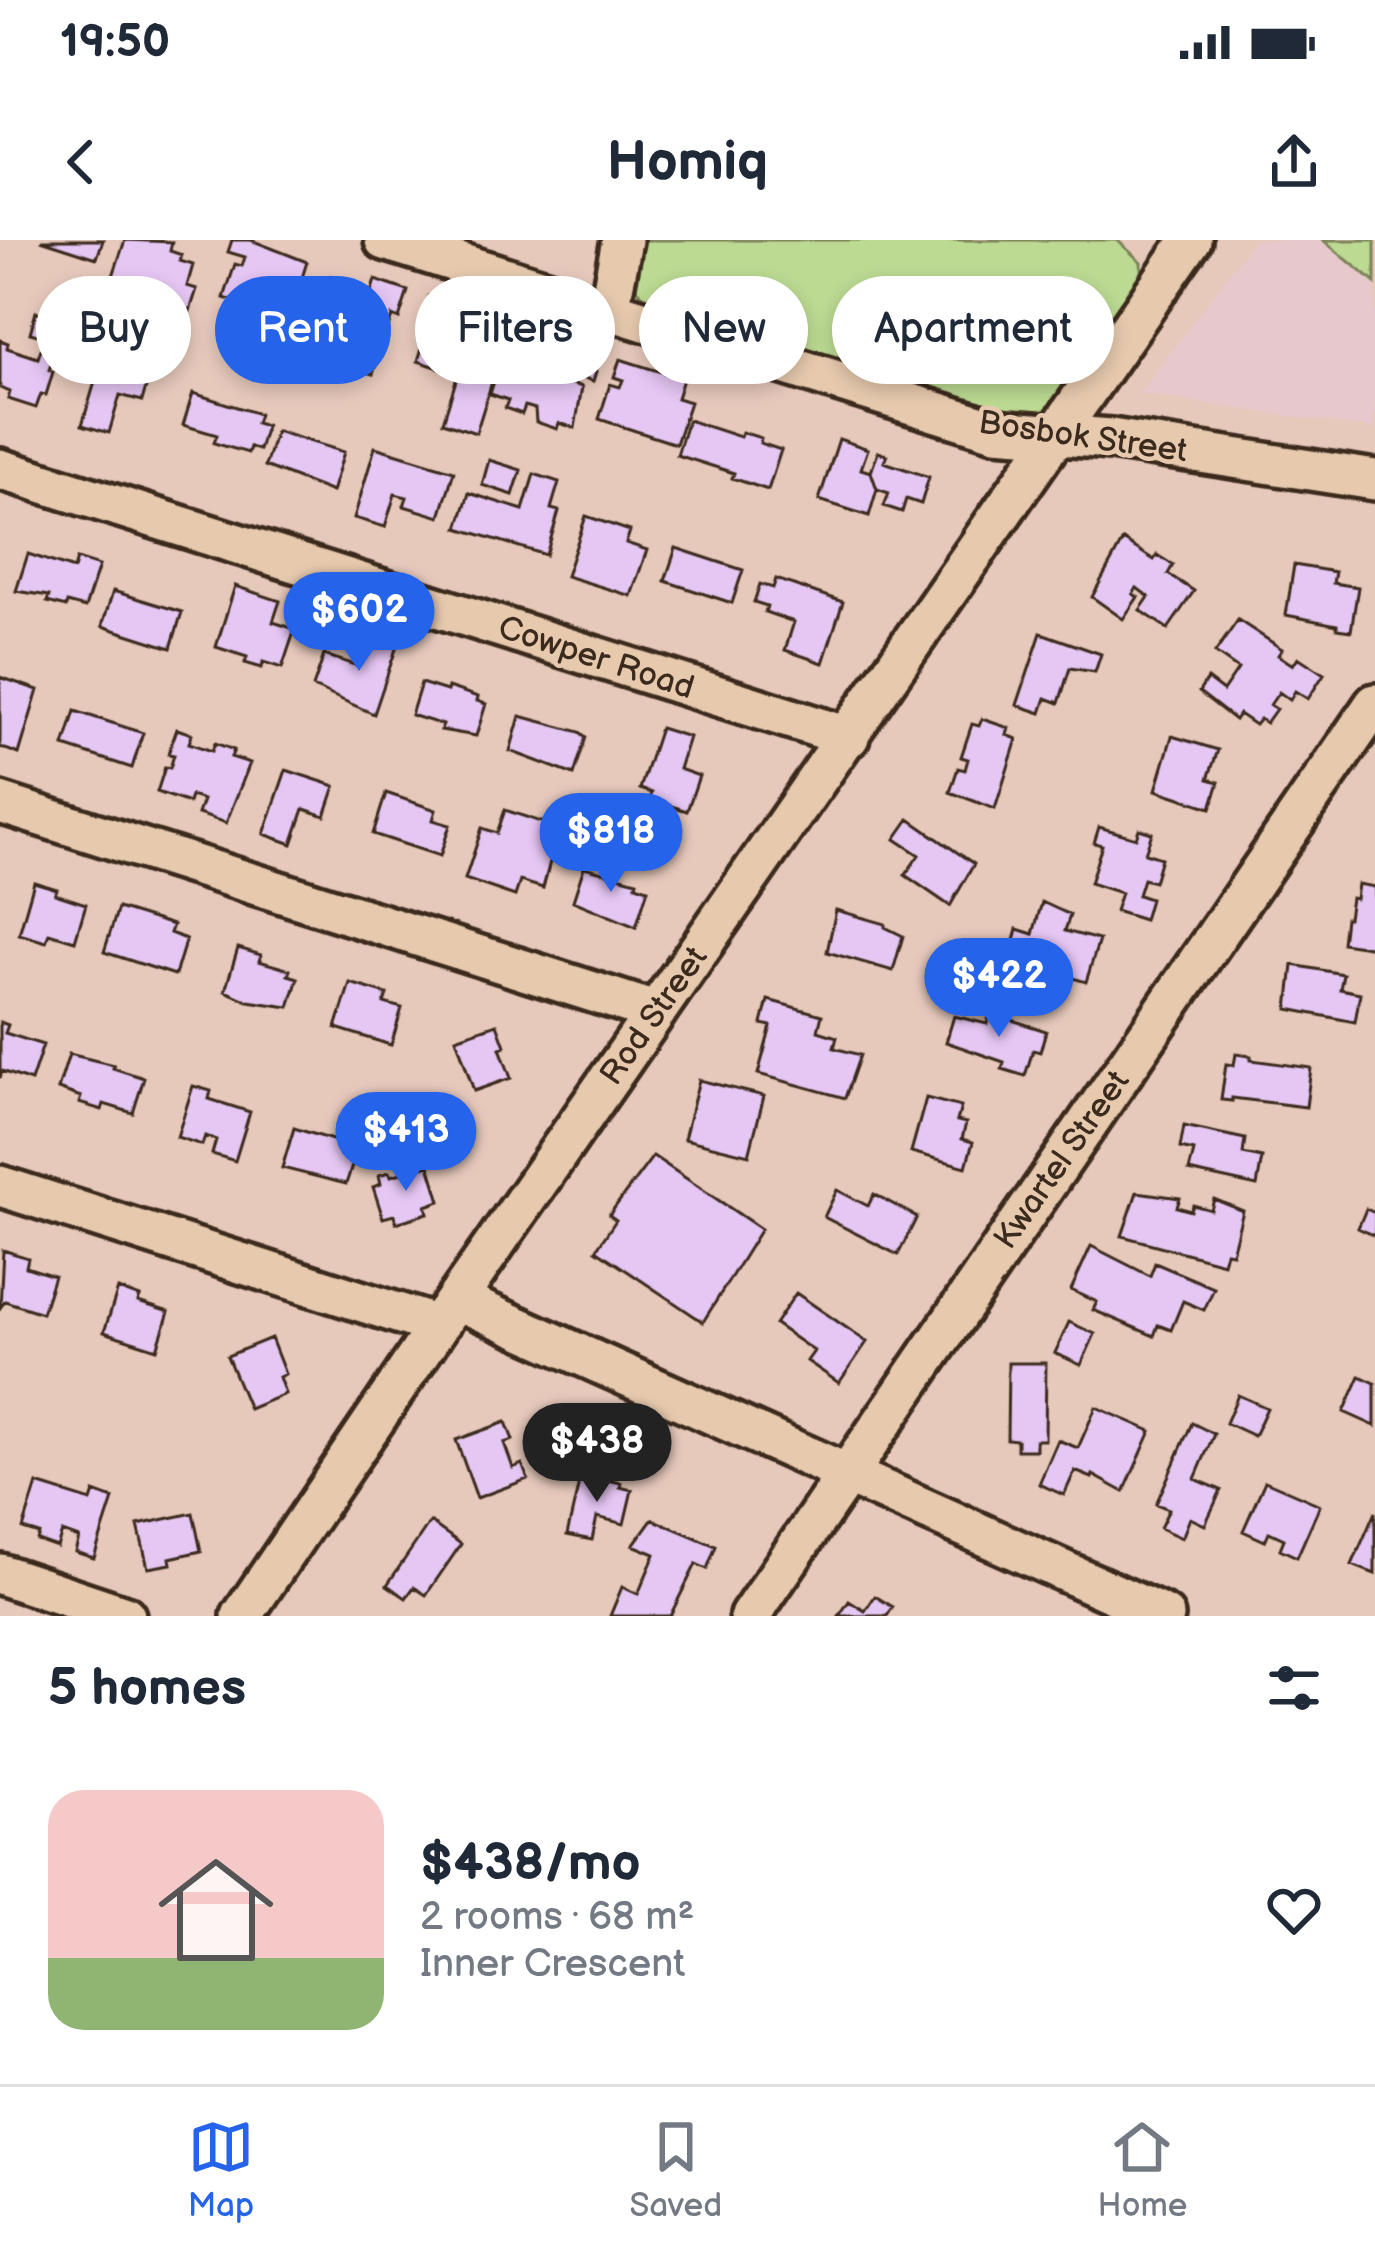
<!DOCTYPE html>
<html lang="en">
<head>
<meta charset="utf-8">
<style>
	:root { --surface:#fff; --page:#f6f6f7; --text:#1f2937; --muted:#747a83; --line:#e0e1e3; --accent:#2563eb }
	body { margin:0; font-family:"Balsamiq Sans",sans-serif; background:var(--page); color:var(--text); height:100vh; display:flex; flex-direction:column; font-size:45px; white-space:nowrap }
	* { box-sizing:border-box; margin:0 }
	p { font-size:39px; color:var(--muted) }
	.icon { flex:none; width:66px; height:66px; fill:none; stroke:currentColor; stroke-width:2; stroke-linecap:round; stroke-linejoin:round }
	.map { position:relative; height:1376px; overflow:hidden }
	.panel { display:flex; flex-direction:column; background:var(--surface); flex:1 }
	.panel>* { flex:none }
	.top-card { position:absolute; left:36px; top:36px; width:1305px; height:108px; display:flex; gap:24px }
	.price { position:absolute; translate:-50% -102px; padding:0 27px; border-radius:42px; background:var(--accent); color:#fff; font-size:39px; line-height:78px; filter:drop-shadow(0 3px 6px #0008) }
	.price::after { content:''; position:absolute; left:50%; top:72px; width:36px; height:27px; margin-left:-18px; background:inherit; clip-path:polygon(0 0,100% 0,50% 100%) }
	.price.selected { background:#222; color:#fff }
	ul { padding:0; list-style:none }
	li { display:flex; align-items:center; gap:36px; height:300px; padding:0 48px }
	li+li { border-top:3px solid var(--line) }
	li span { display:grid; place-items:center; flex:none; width:336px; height:240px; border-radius:36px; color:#555 }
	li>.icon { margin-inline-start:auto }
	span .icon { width:144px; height:144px; fill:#fffc; stroke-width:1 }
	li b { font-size:51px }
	h2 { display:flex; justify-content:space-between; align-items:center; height:144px; padding:0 48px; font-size:51px }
	.tag { padding:0 42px; border-radius:54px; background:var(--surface); box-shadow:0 6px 18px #0003; font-size:42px; line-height:108px }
	.tag.selected { background:var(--accent); color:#fff }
	.status { display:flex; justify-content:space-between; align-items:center; height:84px; padding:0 60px; background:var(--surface); direction:ltr }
	.status svg { height:33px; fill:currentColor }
	header { display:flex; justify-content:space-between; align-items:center; height:156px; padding:0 48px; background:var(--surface); font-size:54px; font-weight:800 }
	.menu { display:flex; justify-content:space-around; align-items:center; height:168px; border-top:3px solid var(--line); background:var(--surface); font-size:33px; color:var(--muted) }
	.menu a { display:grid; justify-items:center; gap:6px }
	.menu .selected { color:var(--accent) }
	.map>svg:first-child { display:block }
	.built { fill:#e7c8cc }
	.green { fill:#bcda92; stroke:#7c8258; stroke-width:3 }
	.building { fill:#e6c6f3; stroke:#3b2a1e; stroke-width:3 }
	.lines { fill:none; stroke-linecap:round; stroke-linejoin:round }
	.minor-casing { stroke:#3b2a1e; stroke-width:48 }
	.minor { stroke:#e7caae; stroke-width:39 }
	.labels { text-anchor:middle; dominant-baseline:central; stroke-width:9; stroke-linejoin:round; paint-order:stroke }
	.street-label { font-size:33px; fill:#3b2a1e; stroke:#e7caae }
</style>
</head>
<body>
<div class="status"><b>19:50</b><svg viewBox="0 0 49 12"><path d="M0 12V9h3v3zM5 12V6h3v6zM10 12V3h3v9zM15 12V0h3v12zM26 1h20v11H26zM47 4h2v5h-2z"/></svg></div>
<header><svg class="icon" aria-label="back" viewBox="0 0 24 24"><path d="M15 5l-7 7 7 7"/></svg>Homiq<svg class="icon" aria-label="share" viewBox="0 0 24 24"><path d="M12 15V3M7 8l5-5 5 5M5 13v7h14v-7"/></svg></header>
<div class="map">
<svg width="1375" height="1376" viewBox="0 0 1375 1376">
	<rect width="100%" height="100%" fill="#e7c9bc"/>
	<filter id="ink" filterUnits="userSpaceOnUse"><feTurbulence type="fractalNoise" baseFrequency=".00833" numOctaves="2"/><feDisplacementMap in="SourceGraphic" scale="24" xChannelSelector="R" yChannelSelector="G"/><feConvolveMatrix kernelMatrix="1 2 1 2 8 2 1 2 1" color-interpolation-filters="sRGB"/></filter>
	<g filter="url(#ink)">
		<path class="built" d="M1254,0H1375V189L1139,154Z"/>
		<path class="green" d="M629,0H1117L1141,22V39L1048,175L1027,178L670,74C635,52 622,44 629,0Z
			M1323,0H1375V43Z"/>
		<path class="building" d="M41,0H103L97,18Z
			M125,0L172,2L170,11L182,15L180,21L193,25L187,46L197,49L189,74L109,48Z
			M232,0H251L307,22L289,79L224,58L235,24L242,26L245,17L228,12Z
			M331,36L361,46L355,66L366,69L375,40L408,51L399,79L392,76L373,134L339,123L344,107L312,97Z
			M429,56L472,70L465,90L504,103L476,193L443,182L458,134L418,121L428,88L420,85Z
			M36,72L64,82L49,130L53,132L46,155L41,154L36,168L8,159L10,152L0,148V100L8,103L7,108L38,118L45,97L30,93Z
			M567,102L602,113L593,141L572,134L573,128L570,127L565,141L582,147L575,188L559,183L557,189L536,182L535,169L525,166L522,174L505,168L508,160L490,154L504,110L524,117L522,122L545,135L547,130L552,131L559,110L564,111Z
			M620,119L683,139L677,158L690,162L676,204L599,179L610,144L620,147L623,140L614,137Z
			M101,122L149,137L142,161L120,155L109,193L82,185Z
			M193,153L259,174L256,183L266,186L259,210L250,207L248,213L214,203L217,195L183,185Z
			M688,180L740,197L742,192L761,198L760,203L781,210L768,250L732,238L734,233L677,215Z
			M276,191L344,212L332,252L265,226Z
			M839,199L868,209L861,229L871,232L877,249L869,276L819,260Z
			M375,207L454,231L440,277L404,266L407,257L395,254L385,287L354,278Z
			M878,212L887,215L884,222L929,237L921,264L906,259L902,272L884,266L889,253L877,249L871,232Z
			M489,220L521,230L513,255L482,245Z
			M534,234L559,242L551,269L559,271L546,315L458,288L469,253L523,270Z
			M586,276L630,291L626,303L647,310L631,356L566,336Z
			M1123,300L1154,320L1157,315L1173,325L1168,334L1194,351L1168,389L1140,370L1149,357L1137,348L1133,354L1138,357L1123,379L1092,357Z
			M676,308L743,330L732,363L665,341Z
			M28,314L74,329L77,319L99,326L85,368L67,363L66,367L47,362L49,356L16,351Z
			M1294,325L1335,332L1333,343L1358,347L1351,391L1337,389V385L1286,375Z
			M776,339L843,362L823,423L785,410L794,382L765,372L767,366L754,362L760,344L773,348Z
			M235,346L280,361L273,382L295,389L282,428L263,422L262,428L245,423L247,417L216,407Z
			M113,351L182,372L171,408L102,386Z
			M1238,380L1282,409L1278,415L1293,425L1298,417L1324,434L1308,459L1295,451L1290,460L1279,452L1270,465L1276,469L1266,483L1260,479L1255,485L1239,474L1235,480L1199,452L1207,439L1223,451L1238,429L1215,413Z
			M366,392L398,403L374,474L313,447L324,415L355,425Z
			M1041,393L1101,414L1095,432L1070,428L1059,463L1046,458L1041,473L1017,465Z
			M0,437L38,450L19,514L0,507Z
			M421,443L447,451L448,447L478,457L477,461L486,464L476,496L441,490L443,485L411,475Z
			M75,471L143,493L132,528L64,506Z
			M520,476L580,492L586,497L574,535L510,511Z
			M982,479L1009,488L1007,495L1017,499L995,569L950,552L958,528L965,530L968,519L961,517L972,484L979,486Z
			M660,488L689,497L679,529L699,536L687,571L650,559L652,553L640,549Z
			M177,489L192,494L189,503L212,511L215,503L234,510L231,517L250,523L226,583L198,574L203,560L191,556L189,563L157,552L165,527L170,528L174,515L168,514Z
			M1172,496L1218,510L1208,539L1219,542L1211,568L1156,550Z
			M286,530L335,546L325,576L304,569L292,604L264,594Z
			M386,553L436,570L433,580L450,585L440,616L373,594Z
			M505,570L559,588L543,648L520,641L515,656L465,639L482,588L497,593Z
			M909,579L974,624L950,666L905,635L919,615L895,599Z
			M1099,587L1136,598L1139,589L1152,593L1145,613L1161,618L1154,642L1143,639L1138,655L1150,659L1144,680L1115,671L1121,653L1090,643L1102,605L1094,603Z
			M584,627L637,641L636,645L648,649L636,687L573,661Z
			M34,642L57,649L55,654L86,664L75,701L49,693L46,702L19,694Z
			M1358,644L1375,647V708L1342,703L1345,678H1348L1351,658L1356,659Z
			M1042,662L1070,675L1065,691L1099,700L1086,742L1009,719L1017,689L1033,694Z
			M118,668L173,685L170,693L186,699L175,735L104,712Z
			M836,670L885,684V687L903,696L893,731L827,712Z
			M238,708L261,715L259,721L290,730L288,735L298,738L289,767L248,761L225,751Z
			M1293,725L1343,734L1340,749L1360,753L1355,782L1288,769Z
			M350,743L387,754L384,763L402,768L391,805L336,788Z
			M768,760L822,775L818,791L837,797L834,808L860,815L845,858L758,834L771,786L762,784Z
			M990,773L1046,791L1040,812L1033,810L1025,836L1002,829L1004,822L946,802L954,776L987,784Z
			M0,782L8,785L5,793L43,805L31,841L2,831L0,838Z
			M497,784L505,806L500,808L511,838L474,851L456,798Z
			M69,814L114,825L113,828L144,838L133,873L104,864L102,870L79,863L81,857L58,849Z
			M1236,814L1251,816V820L1311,828L1306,867L1232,858V861L1221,860L1226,824L1234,825Z
			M699,840L764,856L749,915L684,899Z
			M193,846L211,851L209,859L250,872L235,921L212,914L216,900L205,896L202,905L177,897Z
			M926,858L961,867L957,881L966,883L962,899L973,902L966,927L911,912Z
			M1184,886L1245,899L1243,914L1262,918L1257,946L1189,931L1194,911L1180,908Z
			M294,888L358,908L346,944L282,928Z
			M653,916L761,989L703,1082L596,1010L616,980L609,975Z
			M429,925L440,961L426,966L428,973L396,983L394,975L383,978L373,947L381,944L379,935L389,932L391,936Z
			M837,950L868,966L874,954L917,977L898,1015L824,977Z
			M1137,952L1180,958L1177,967L1191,971L1193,965L1211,970L1214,959L1243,971L1232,1013L1226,1012L1223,1023L1122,996Z
			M1366,969L1375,973V996L1358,988Z
			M1091,1006L1150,1036L1155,1023L1214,1048L1204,1070L1183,1061L1171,1090L1158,1085L1154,1096L1093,1070L1097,1062L1071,1050Z
			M3,1010L28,1018L26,1027L54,1036L42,1073L5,1061L0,1068Z
			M118,1049L140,1057L138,1062L169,1072L157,1109L104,1092Z
			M796,1053L867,1102L839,1143L807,1121L814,1111L775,1084Z
			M1069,1082L1095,1094L1081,1125L1055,1113Z
			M271,1098L285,1134L279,1137L285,1154L249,1169L227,1116Z
			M1008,1123H1046L1045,1200H1036V1210H1017V1200L1007,1199Z
			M1360,1136L1375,1143V1186L1344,1172Z
			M1238,1155L1267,1168L1254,1196L1226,1183Z
			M1096,1167L1151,1191L1124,1252L1093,1235L1092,1238L1075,1231L1064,1255L1039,1244L1058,1200L1078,1208Z
			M506,1182L513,1200L504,1203L513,1228L522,1224L528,1239L477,1258L456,1200Z
			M1192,1183L1214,1194L1195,1239L1221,1250L1205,1285L1190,1278L1182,1298L1160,1288L1169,1269L1156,1264Z
			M581,1234L621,1243L620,1247L632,1250L624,1284L597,1277L592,1300L567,1295Z
			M1265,1241L1320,1265L1297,1317L1280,1309L1284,1299L1269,1292L1265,1301L1243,1291Z
			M37,1244L91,1261L94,1252L113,1259L94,1318L75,1312L79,1298L62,1292L57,1307L37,1300L39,1294L23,1289Z
			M1375,1272V1334L1352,1325Z
			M193,1273L201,1311L170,1318L171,1324L148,1328L138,1285Z
			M652,1279L716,1306L707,1329L696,1324L670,1376H610L622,1347L638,1354L655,1314L633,1305Z
			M430,1282L461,1304L426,1355L414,1347L406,1358L387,1345Z
			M875,1356L893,1367L887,1376H839L849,1361L865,1371Z"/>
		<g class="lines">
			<defs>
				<path id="minor" d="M385,0L995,190L1111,199L1375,240
					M609,70L622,0
					M0,229L849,497
					M0,563L656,772
					M0,946L438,1086
					M458,1060L1164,1376
					M0,1334L125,1376
					M242,1376L438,1086L1191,0
					M750,1376L1375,464"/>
			</defs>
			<use href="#minor" class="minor-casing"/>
			<use href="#minor" class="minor"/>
		</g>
	</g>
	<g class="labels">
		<g class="street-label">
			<text transform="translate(1083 197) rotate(8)">Bosbok Street</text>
			<text transform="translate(596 418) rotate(18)">Cowper Road</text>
			<text transform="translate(654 776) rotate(-55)">Rod Street</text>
			<text transform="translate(1062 920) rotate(-55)">Kwartel Street</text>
		</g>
	</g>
</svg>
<b class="price" style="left:359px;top:434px">$602</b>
<b class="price" style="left:611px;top:655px">$818</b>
<b class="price" style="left:999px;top:800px">$422</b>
<b class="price" style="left:406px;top:954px">$413</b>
<b class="price selected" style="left:597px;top:1265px">$438</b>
<div class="top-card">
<a class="tag">Buy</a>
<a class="tag selected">Rent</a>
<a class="tag">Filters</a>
<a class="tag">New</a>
<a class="tag">Apartment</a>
</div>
</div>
<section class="panel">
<h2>5 homes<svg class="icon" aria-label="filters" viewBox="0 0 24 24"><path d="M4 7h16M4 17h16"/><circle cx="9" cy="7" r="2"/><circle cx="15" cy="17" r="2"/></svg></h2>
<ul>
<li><span style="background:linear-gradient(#f6c9c9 70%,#8fb573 0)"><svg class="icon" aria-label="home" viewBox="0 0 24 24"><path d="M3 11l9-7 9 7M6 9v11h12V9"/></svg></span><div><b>$438/mo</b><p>2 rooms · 68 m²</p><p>Inner Crescent</p></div><svg class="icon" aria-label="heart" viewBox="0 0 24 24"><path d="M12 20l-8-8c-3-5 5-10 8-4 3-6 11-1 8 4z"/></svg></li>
</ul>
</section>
<nav class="menu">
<a class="selected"><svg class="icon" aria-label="map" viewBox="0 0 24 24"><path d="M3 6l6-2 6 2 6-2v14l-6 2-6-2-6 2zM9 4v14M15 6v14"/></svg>Map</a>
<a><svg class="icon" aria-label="saved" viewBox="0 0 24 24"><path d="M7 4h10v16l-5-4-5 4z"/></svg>Saved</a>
<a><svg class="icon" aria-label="home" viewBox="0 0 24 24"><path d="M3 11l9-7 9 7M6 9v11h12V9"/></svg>Home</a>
</nav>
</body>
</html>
